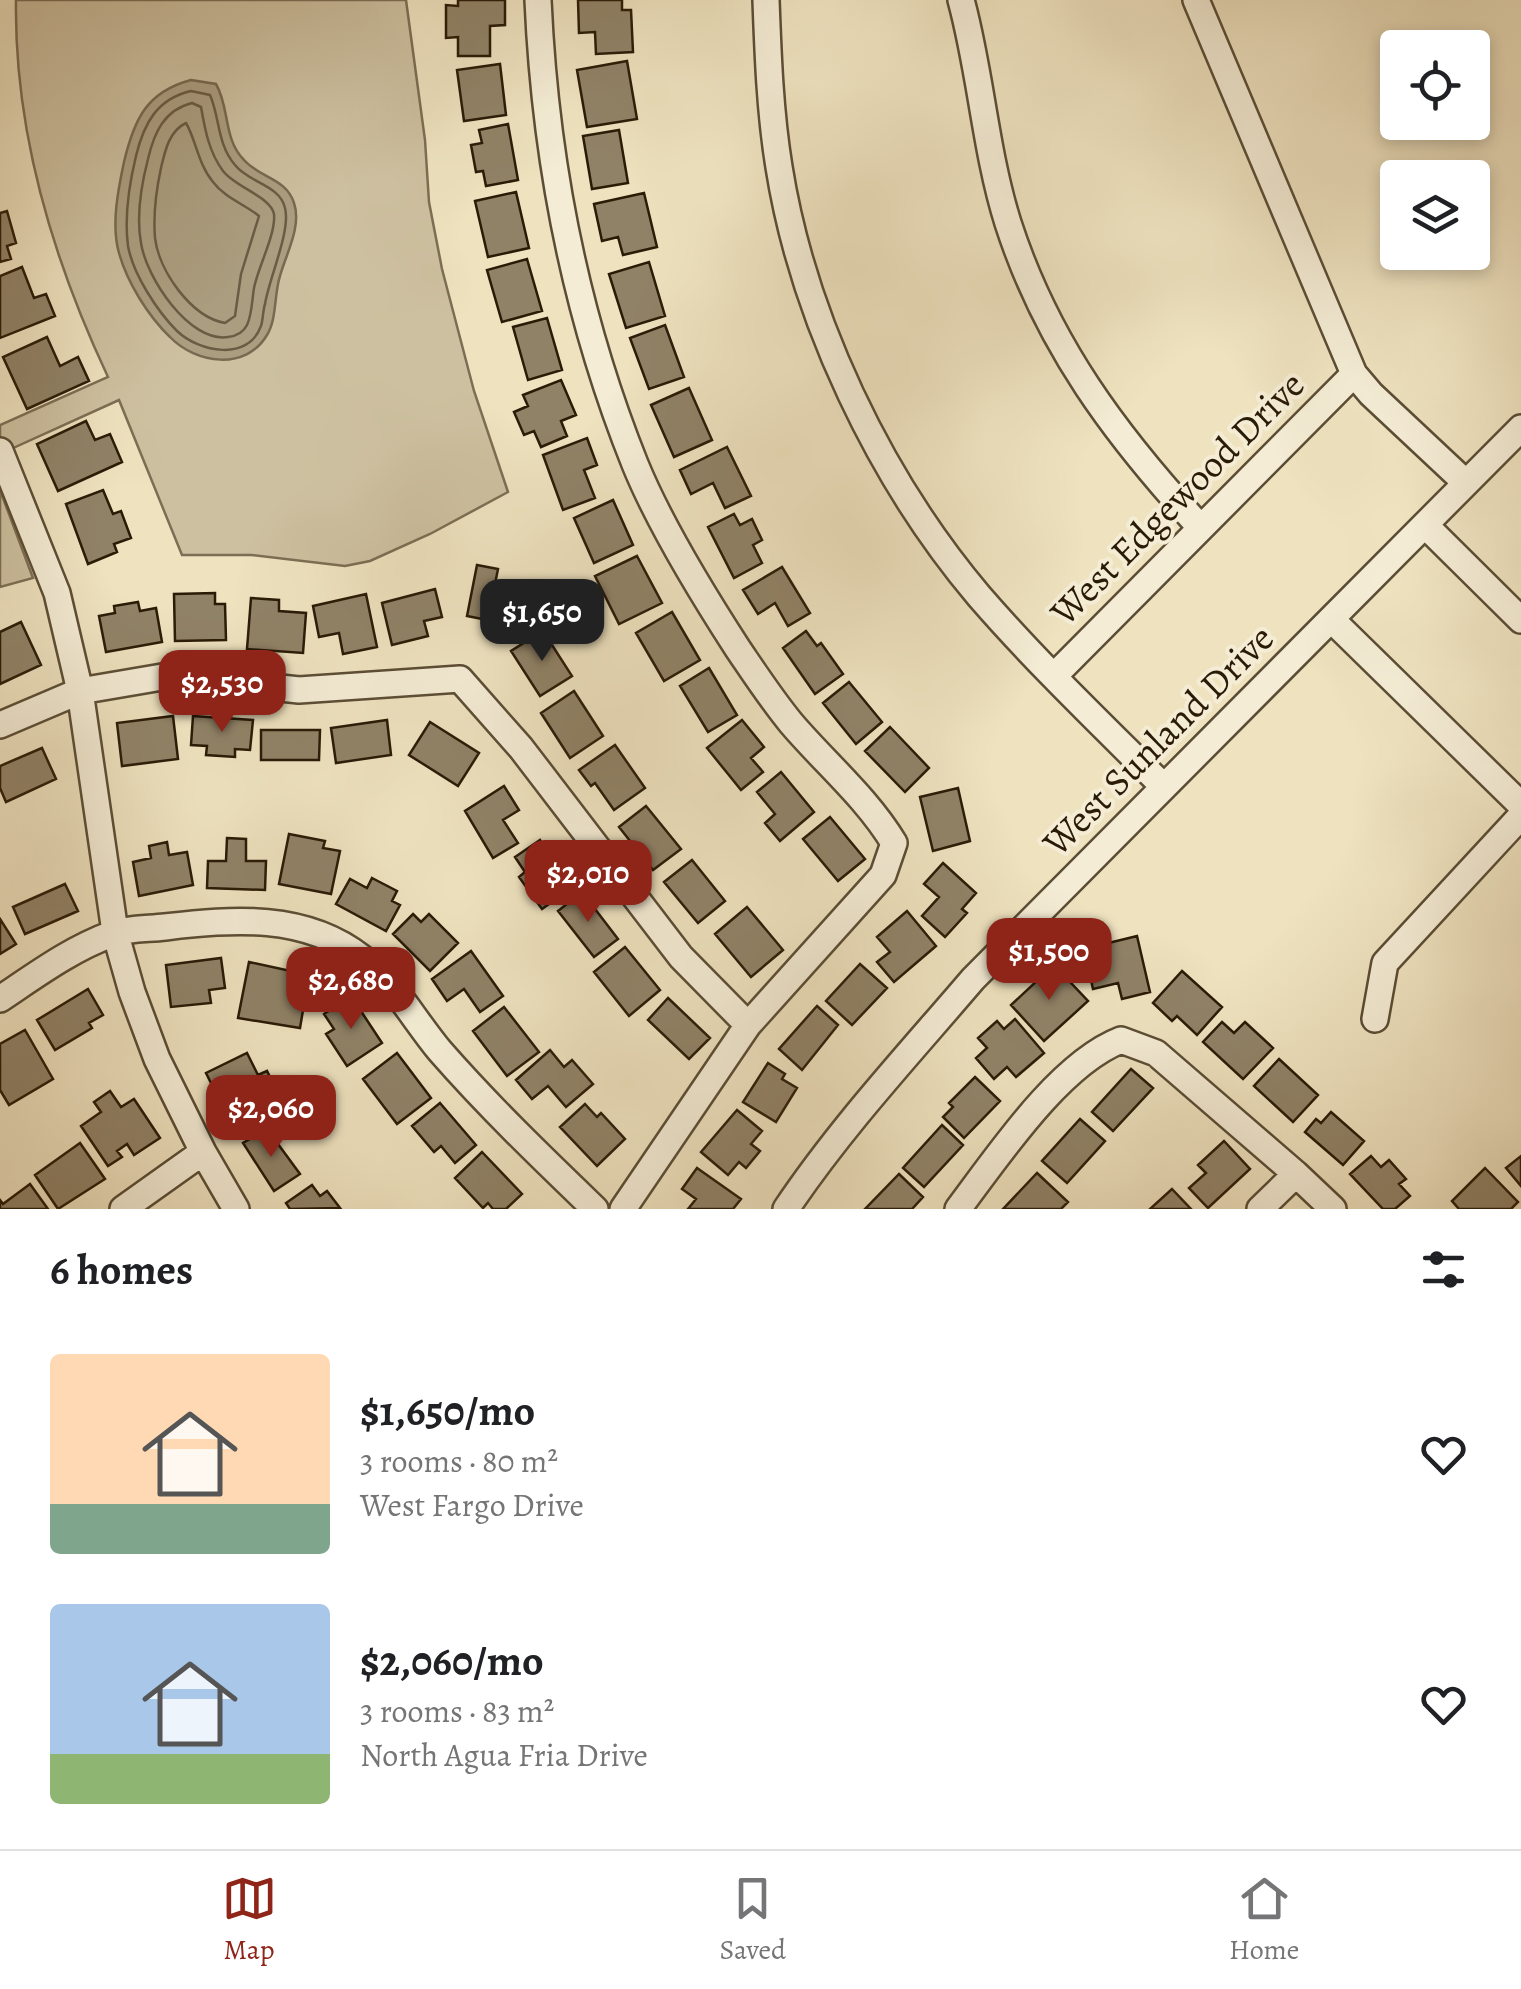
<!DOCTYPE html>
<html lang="en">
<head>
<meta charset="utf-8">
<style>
	:root { --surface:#fff; --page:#f6f6f6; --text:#202124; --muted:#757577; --line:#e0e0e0; --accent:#8f2418 }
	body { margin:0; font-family:Alegreya,serif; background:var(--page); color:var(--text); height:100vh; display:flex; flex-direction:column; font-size:38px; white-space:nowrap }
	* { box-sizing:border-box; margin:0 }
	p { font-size:32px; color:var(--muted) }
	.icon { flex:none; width:55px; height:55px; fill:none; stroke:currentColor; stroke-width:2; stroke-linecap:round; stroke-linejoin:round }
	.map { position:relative; height:1209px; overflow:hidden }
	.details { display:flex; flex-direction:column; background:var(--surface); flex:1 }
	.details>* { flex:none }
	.buttons { position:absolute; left:1380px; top:30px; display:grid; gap:20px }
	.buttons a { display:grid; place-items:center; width:110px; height:110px; border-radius:10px; background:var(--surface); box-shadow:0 5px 15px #0003; font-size:50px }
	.price { position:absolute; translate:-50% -85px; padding:0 22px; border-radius:20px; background:var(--accent); color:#fff; font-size:32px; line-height:65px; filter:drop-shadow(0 2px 5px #0008) }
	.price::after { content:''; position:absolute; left:50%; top:60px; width:30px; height:22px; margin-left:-15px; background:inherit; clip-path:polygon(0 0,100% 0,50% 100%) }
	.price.selected { background:#222; color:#fff }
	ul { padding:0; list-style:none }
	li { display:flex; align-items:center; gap:30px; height:250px; padding:0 50px }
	li span { display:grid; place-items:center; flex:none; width:280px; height:200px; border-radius:10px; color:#555 }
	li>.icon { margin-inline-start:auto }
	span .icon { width:120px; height:120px; fill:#fffc; stroke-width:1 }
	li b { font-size:42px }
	h2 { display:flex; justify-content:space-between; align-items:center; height:120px; padding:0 50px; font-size:42px }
	.dock { display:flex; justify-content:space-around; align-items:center; height:140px; border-top:2px solid var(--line); background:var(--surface); font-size:28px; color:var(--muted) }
	.dock a { display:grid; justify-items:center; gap:5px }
	.dock .selected { color:var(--accent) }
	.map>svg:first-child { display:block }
	.green { fill:#cdc0a0; stroke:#7c6e54; stroke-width:2.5 }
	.water { fill:#ab9e80; stroke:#776a50; stroke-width:2.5 }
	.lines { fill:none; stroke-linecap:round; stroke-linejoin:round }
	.shore { stroke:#6a5c44; stroke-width:2.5 }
	.building { fill:#908267; stroke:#2a1b07; stroke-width:2.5 }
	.minor-casing { stroke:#5b4d35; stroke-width:30 }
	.minor { stroke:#f4ecd5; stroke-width:25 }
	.labels { text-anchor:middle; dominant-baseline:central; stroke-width:8; stroke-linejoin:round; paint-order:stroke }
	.street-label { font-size:38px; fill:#2a1b07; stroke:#f4ecd5 }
</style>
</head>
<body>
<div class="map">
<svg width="1521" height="1209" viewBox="0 0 1521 1209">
	<rect width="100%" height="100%" fill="#eee2bf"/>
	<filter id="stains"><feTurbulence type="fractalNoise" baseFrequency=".002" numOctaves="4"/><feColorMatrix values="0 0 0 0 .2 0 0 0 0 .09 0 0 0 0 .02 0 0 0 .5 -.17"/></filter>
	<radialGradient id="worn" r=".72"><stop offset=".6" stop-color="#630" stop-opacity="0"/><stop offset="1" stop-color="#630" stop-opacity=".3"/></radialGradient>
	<path class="green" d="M16,0H406L425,140L429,202L442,269L474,391L508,492L430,534L370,561L345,566L251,555H182L119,400L0,454V425L108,377C53,260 14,130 16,0Z
		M0,490L33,578L0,587Z"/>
	<path class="water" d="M191,80L216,84C230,108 223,139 244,160C260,178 286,178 294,203C302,226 286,254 280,276C274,294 277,319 267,335C246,371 196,364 170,337C148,316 127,282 119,253C111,225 118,190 124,162C134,120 146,92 191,80Z"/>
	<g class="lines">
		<path class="shore" d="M191,91L210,95C220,118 217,144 235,165C249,183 280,185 285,208C291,231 269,278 265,304C263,310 263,320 261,326C248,362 199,352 177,331C157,311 133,274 128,246C124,216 129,185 136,156C144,123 157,99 191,91Z
			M192,103L201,107C205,130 209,152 223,171C235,187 271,197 274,214C276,234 258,267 254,288C252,300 252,315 247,325C243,333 237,336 228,337C189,343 146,277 141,243C136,216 141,186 148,159C154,133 164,110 192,103Z
			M186,123C196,140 198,164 213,182C225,198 244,204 259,216L241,274L235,316L225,323C191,317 159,271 155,238C153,214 156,191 161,168C165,151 169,131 186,123Z"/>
	</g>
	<path class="building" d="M458,0H505V25L490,26V56H458V37L446,38V5L458,6Z
		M578,0H622V10H631L633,52L596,54L595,32L579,33Z
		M627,61L637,119L587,127L577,70Z
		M500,64L506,115L464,121L457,70Z
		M508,124L518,180L486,186L483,171L476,172L471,145L482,143L479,130Z
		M619,130L628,183L592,189L583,136Z
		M516,192L529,248L488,257L475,201Z
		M644,193L657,247L623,255L618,237L602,241L594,204Z
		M7,211L16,243L7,246L11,259L0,262V213Z
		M527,259L542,311L502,322L487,270Z
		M649,262L665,316L626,328L609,274Z
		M22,267L34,298L46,294L55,316L0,338V276Z
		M547,318L562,370L528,380L513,327Z
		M665,325L684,377L649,389L630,338Z
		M47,337L60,366L78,357L89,381L27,409L3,357Z
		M561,380L576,415L561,421L567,436L541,447L534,431L524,435L514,412L528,406L523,395Z
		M689,388L712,440L674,457L651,405Z
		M86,421L95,440L110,434L122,462L58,491L37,444Z
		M587,438L597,465L584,470L595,498L563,510L543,455Z
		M727,447L751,496L725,508L713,483L691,494L680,470Z
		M103,490L113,514L121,511L131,538L114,544L117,552L88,564L66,504Z
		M613,500L633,545L594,563L574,518Z
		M734,514L740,525L752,519L762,540L753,545L762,563L734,578L708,527Z
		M637,556L662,603L619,624L595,576Z
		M477,565L498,569L495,584L525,590L518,626L467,616Z
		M782,567L810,613L788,626L775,603L758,614L743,590Z
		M435,589L442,617L424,621L428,636L392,645L382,603Z
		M215,593V604H225L226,640L175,641L174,594Z
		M366,594L377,647L343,654L339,633L319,637L313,606Z
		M251,598L279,600V611L306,613L303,653L247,649Z
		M138,602L140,611L156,608L162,642L106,652L99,616L115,613L114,606Z
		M672,612L700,660L664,681L636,633Z
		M21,622L41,665L0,684V632Z
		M543,631L572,676L540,696L511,651Z
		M806,631L817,646L821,643L843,674L815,694L783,648Z
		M709,668L737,715L708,732L680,686Z
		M849,682L882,722L856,744L823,703Z
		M574,691L603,736L570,758L541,713Z
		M173,716L178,759L122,766L117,723Z
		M193,716L253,720L250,750L235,749V757L206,755L207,746L191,745Z
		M387,720L391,755L336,763L331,728Z
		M742,720L764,747L751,758L763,772L741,790L707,748Z
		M430,722L479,753L458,786L409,755Z
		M890,727L929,768L905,792L865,751Z
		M261,730H320L319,760H261Z
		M615,745L645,788L614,810L595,783L591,786L579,770Z
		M42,748L56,779L6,802L0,788V766Z
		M781,772L814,812L780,841L765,823L775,814L757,792Z
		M504,786L519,810L503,820L518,843L493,858L465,811Z
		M958,788L970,841L933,851L920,797Z
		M646,806L681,849L653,870L619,827Z
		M830,817L865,859L838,881L803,839Z
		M289,834L325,841L323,848L340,851L331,894L279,884Z
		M227,838L246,839V861H266L265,890L207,888L208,861H226Z
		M540,840L573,887L542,909L519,877L525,872L515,857Z
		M167,842L169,855L187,852L193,885L139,896L133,862L151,858L149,846Z
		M692,860L725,901L698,923L664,882Z
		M943,863L976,893L962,909L967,913L945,937L922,916L939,897L924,884Z
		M372,878L397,891L392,901L400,905L386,931L336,904L350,879L367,888Z
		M65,884L78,911L25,934L13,907Z
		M582,892L618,939L594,957L558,911Z
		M747,907L783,950L751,977L715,934Z
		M907,911L936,946L894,982L877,962L890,952L877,937Z
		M413,914L421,922L429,914L458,943L430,971L393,934Z
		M0,919L16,944L0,954Z
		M1137,936L1150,992L1122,999L1118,983L1093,989L1084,949Z
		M625,947L660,990L629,1016L594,972Z
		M471,951L503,996L480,1012L464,989L447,1001L432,979Z
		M221,958L225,988L209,990L211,1003L171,1007L166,965Z
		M249,962L309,975L300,1028L238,1018Z
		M860,964L887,988L852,1025L826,1001Z
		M1054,965L1088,1001L1044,1041L1011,1005Z
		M1182,971L1222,1007L1197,1035L1177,1016L1172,1021L1153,1003Z
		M88,989L103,1015L89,1023L92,1028L55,1050L37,1020Z
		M351,996L382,1043L347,1066L326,1034L334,1029L324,1014Z
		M668,998L710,1038L689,1059L648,1020Z
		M817,1006L838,1025L802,1070L779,1049Z
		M504,1007L539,1052L507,1076L473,1031Z
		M1015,1019L1044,1053L1016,1077L1007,1067L994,1079L976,1058L987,1048L978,1038L997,1021L1004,1029Z
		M1222,1022L1234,1033L1245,1022L1273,1048L1243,1079L1203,1042Z
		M25,1030L53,1079L9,1105L0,1090V1044Z
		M550,1050L564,1067L572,1060L593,1084L566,1107L548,1086L532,1099L516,1080Z
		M247,1053L258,1075L267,1071L280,1098L247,1114L238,1095L221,1103L206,1073Z
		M397,1053L431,1098L397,1124L363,1079Z
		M1279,1059L1318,1095L1293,1122L1254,1086Z
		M768,1063L785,1074L782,1079L797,1088L776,1122L743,1102Z
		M1131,1069L1153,1088L1113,1131L1092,1112Z
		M975,1077L1000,1101L964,1138L943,1117L953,1107L949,1103Z
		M110,1091L121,1107L134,1099L160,1138L134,1155L127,1144L117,1151L122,1157L108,1166L81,1126L101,1112L94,1102Z
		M440,1103L476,1145L455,1163L441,1146L434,1152L412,1126Z
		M585,1104L597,1117L601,1113L625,1139L597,1166L560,1127Z
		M737,1110L762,1131L751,1144L760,1151L746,1168L739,1162L728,1175L701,1152Z
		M1331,1112L1364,1141L1343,1165L1305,1132L1316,1119L1321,1123Z
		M1080,1119L1105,1141L1067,1183L1042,1161Z
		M942,1125L963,1145L924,1187L903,1168Z
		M267,1129L300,1174L274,1191L243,1143Z
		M1224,1141L1250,1169L1208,1208L1189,1188L1206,1173L1198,1165Z
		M80,1143L105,1179L58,1209L35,1175Z
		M482,1152L522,1194L506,1209H493L488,1203L483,1208L455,1178Z
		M1371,1156L1381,1167L1389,1160L1406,1179L1399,1184L1410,1196L1395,1209H1383L1350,1174Z
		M1521,1156V1186L1506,1168Z
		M697,1168L741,1199L733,1209H688L696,1199L682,1189Z
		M1485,1168L1518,1202L1511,1209H1459L1452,1201Z
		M1037,1173L1068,1202L1061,1209H1003Z
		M899,1174L923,1197L912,1209H865Z
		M30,1184L48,1209H0V1200L3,1204Z
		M312,1185L320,1196L327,1191L340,1208L290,1209L286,1203Z
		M1172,1189L1191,1209H1150Z"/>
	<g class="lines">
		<defs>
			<path id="minor" d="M538,0C545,159 576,317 635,464C659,523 703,595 738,649C755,674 772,700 791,723C825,763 867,798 894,843L883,875L748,1025L623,1209
				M766,0C768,55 770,112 779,167C803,318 880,479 979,596C1037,663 1102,725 1164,787
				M961,0C981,73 985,150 1008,223C1047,344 1116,436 1201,528
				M1196,0L1354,374L1371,394L1466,483
				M0,451L57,593L80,691L115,932L132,992L157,1059L203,1152L236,1209
				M1426,526L1521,620
				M1331,619L1521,805
				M1054,676L1354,374
				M0,725L80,691L168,676L299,690L460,679L521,748L681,957L748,1025
				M0,999C36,975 71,949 112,934C128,928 148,929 165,927C233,919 305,913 362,958C395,983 414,1020 440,1051C489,1107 542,1158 595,1209
				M1375,1019L1385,963L1521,816
				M123,1209L203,1152
				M786,1209C841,1127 909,1054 973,979L1521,428
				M958,1209C998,1156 1059,1064 1121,1040L1156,1053L1296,1174L1333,1209
				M1260,1209L1296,1174"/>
		</defs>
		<use href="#minor" class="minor-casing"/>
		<use href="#minor" class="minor"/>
	</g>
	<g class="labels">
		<g class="street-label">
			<text transform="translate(1177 498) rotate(-45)">West Edgewood Drive</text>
			<text transform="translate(1158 740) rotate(-45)">West Sunland Drive</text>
		</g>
	</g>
	<rect width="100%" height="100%" filter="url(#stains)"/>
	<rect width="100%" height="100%" fill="url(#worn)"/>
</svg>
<div class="buttons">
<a><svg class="icon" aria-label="locate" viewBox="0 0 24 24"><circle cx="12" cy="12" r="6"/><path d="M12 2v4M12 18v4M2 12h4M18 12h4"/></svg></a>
<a><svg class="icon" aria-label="layers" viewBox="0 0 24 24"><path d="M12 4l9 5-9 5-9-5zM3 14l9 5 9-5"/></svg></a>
</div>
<b class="price selected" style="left:542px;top:664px">$1,650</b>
<b class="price" style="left:222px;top:735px">$2,530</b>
<b class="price" style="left:588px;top:925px">$2,010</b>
<b class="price" style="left:1049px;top:1003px">$1,500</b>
<b class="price" style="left:351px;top:1032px">$2,680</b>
<b class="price" style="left:271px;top:1160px">$2,060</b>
</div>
<section class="details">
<h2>6 homes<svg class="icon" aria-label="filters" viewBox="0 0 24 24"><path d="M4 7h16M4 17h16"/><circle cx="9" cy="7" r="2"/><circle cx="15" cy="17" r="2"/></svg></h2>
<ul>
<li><span style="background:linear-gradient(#ffd9b3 75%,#7fa58c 0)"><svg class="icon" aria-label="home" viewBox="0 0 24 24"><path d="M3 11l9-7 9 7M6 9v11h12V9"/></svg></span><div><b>$1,650/mo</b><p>3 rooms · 80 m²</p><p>West Fargo Drive</p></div><svg class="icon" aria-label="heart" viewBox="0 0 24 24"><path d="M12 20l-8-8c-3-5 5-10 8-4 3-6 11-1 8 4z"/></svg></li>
<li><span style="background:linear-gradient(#a9c7e8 75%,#8fb573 0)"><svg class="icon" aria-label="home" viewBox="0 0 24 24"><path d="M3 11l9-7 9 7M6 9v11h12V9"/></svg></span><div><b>$2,060/mo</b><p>3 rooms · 83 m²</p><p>North Agua Fria Drive</p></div><svg class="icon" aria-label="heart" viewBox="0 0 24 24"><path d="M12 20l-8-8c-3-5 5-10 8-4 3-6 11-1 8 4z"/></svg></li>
</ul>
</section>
<nav class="dock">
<a class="selected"><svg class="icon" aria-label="map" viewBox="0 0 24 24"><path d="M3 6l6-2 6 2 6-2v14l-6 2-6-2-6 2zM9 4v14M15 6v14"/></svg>Map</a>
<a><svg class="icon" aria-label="saved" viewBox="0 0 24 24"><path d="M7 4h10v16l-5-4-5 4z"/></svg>Saved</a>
<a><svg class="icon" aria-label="home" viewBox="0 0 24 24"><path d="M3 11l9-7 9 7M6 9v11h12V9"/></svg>Home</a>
</nav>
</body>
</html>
